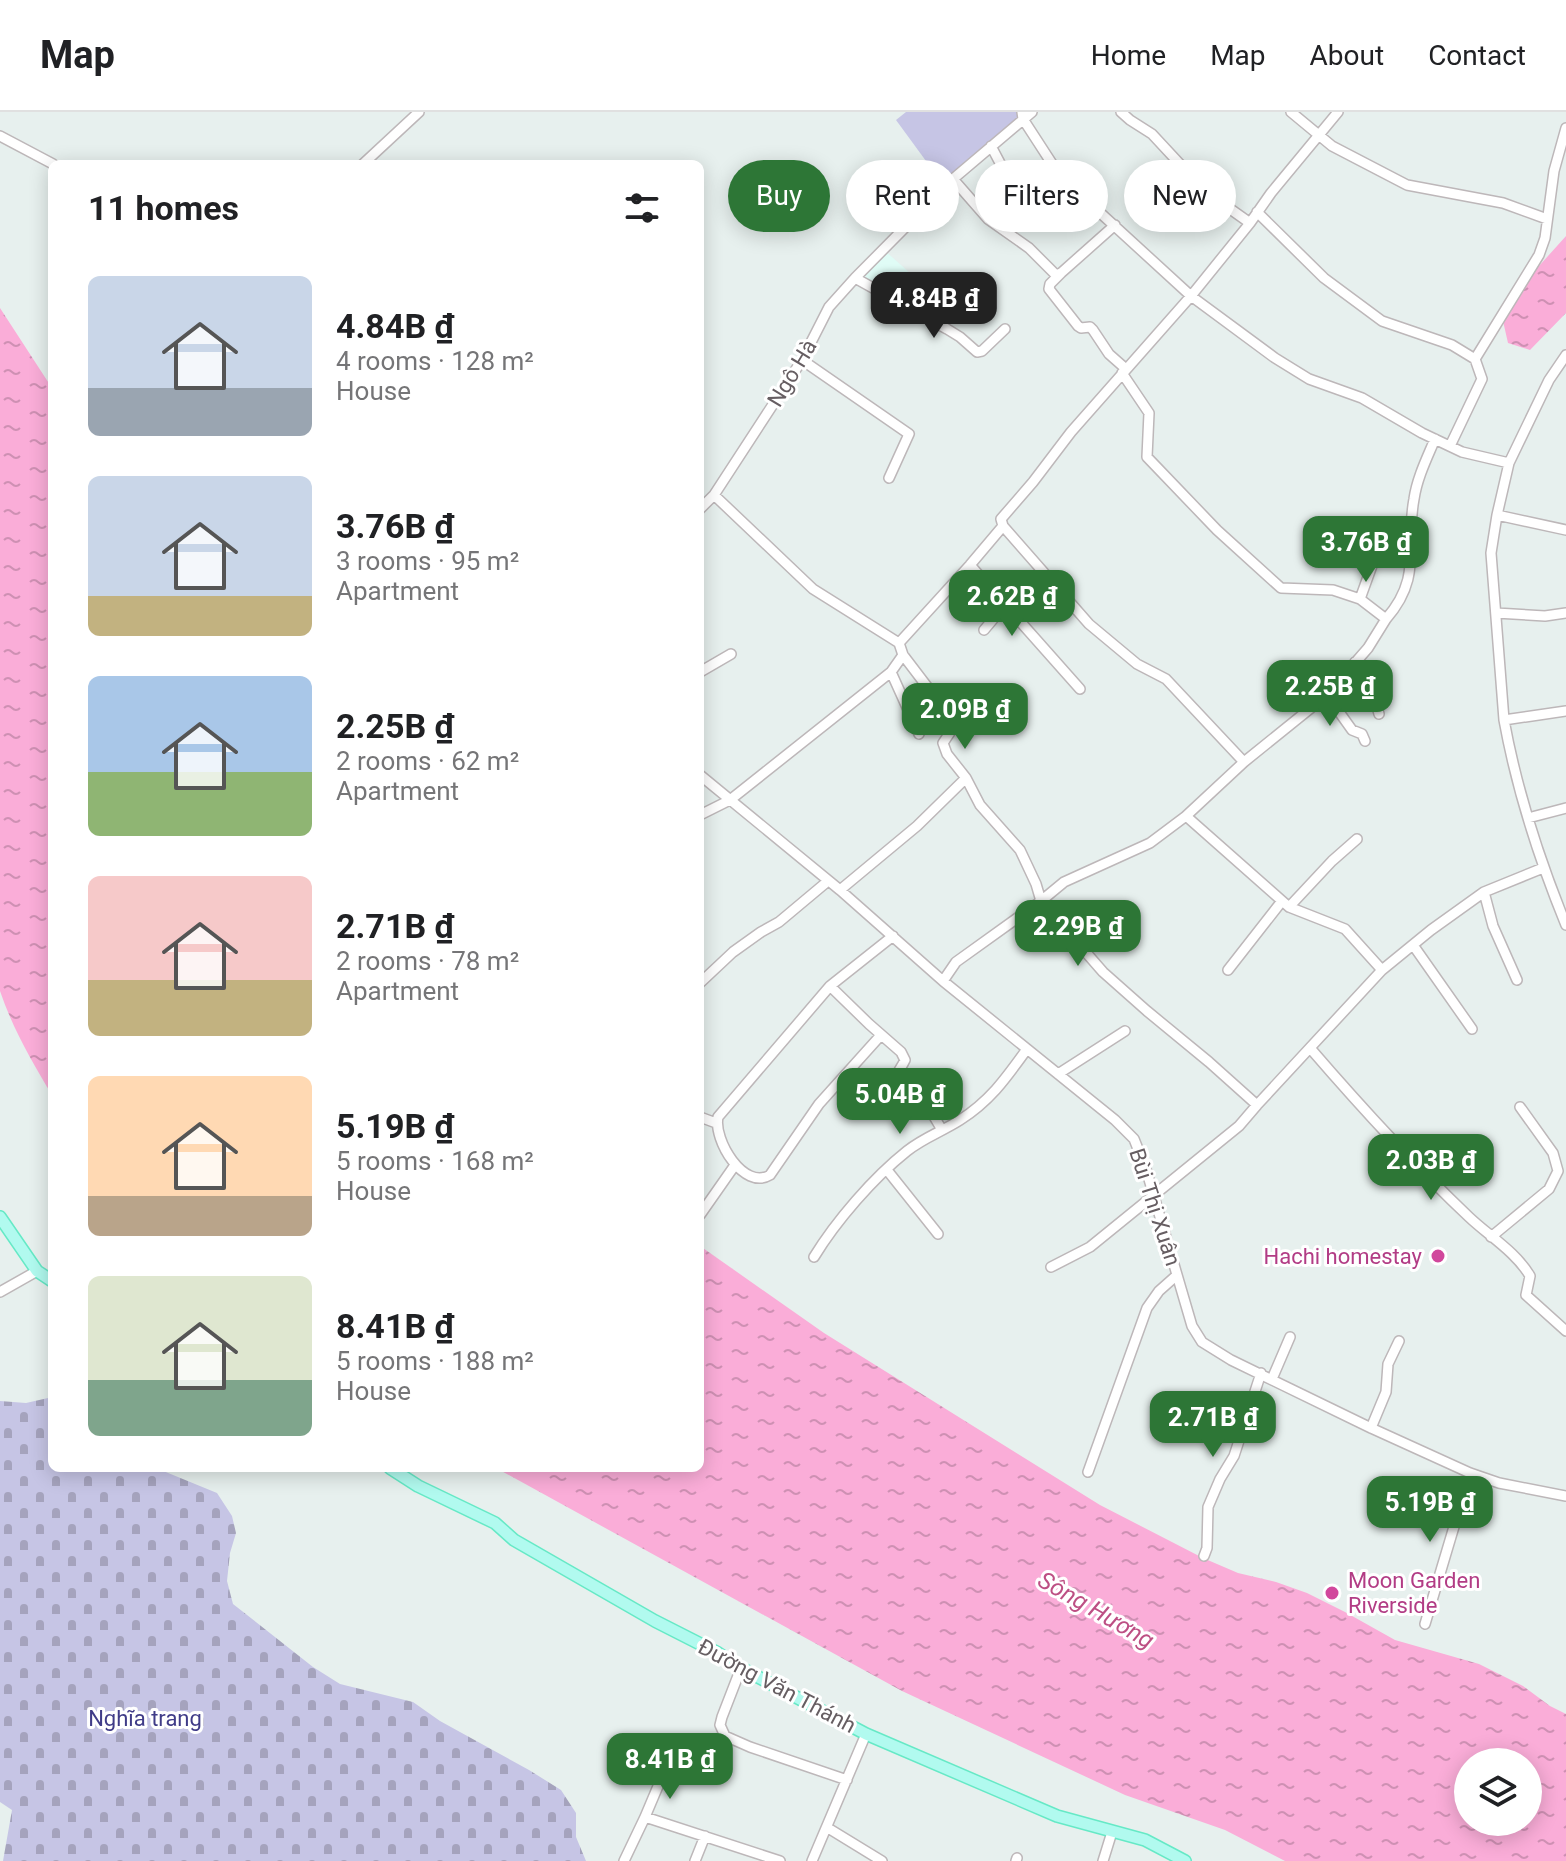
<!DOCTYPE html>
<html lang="en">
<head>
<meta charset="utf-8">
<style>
	:root { --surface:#fff; --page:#f2f2f2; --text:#202124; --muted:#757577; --line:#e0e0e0; --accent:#2d7636 }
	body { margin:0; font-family:Roboto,sans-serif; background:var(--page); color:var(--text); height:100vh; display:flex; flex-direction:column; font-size:30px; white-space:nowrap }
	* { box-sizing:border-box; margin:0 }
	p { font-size:26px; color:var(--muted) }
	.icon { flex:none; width:44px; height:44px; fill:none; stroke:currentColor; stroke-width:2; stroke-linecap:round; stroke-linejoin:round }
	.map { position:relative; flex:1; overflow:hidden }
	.panel { position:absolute; left:48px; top:48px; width:656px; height:1312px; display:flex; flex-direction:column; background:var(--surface); border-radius:12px; box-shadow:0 4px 20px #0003 }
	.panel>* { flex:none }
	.guide { position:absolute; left:728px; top:48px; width:718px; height:72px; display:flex; gap:16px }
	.fabs { position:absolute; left:1454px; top:1636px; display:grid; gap:16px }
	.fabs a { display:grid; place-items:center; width:88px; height:88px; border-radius:50%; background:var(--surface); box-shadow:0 4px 20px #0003; font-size:40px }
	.price { position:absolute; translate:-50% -68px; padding:0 18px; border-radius:16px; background:var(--accent); color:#fff; font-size:26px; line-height:52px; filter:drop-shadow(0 2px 4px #0008) }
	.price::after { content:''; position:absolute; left:50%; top:48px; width:24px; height:18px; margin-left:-12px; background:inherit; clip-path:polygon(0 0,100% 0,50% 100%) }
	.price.active { background:#222; color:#fff }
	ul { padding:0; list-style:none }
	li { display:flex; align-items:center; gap:24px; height:200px; padding:0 40px }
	li span { display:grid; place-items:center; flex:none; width:224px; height:160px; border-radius:12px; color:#555 }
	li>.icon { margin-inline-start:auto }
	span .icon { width:96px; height:96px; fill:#fffc; stroke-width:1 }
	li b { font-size:34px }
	h2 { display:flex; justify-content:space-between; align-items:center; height:96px; padding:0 40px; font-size:34px }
	.tag { padding:0 28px; border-radius:36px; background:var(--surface); box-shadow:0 4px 20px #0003; font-size:28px; line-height:72px }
	.tag.active { background:var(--accent); color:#fff }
	header { display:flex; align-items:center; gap:48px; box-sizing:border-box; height:112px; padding:0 40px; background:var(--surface); border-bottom:2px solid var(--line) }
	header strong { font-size:38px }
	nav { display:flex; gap:44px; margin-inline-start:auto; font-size:28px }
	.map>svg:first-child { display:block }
	.commercial { fill:#e0fcf6 }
	.cemetery { fill:url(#cemetery-stones) }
	.green { fill:#c6c5e5 }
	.water { fill:url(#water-ripples); fill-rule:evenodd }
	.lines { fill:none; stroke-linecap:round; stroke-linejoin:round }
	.minor-casing { stroke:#bdb7b9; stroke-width:12 }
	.major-casing { stroke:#66e9c6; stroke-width:14 }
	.minor { stroke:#fff; stroke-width:9 }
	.major { stroke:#b1faef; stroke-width:11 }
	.hotel-dot { fill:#d1479c; stroke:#fff; stroke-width:3 }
	.labels { text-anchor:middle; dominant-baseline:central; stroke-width:6; stroke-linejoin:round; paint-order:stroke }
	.street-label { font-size:22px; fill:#665e62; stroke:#fff }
	.hotel-label { font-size:22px; fill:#b23c85; stroke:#fff; text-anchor:end }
	.park-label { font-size:22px; fill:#403c88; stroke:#fff }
	.water-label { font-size:24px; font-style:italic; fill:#bd4f84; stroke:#fff }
</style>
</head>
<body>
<header>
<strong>Map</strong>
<nav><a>Home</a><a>Map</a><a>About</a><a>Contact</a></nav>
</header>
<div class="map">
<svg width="1566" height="1749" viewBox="0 0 1566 1749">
	<defs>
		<pattern id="cemetery-stones" width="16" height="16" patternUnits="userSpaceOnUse" patternTransform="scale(2)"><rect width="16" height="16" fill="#c6c5e5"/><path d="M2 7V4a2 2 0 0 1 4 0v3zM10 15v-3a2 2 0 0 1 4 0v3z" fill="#a5a3bd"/></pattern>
		<pattern id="water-ripples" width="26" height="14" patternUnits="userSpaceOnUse" patternTransform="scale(2)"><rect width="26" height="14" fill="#faadd8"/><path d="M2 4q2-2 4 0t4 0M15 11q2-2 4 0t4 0" fill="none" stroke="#ce90b3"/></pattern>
	</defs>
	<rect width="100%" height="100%" fill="#e7f0ee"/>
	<path class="commercial" d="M883,137L928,177L910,197L855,166Z"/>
	<path class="cemetery" d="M48,1286L52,1287V1356H156L217,1381L232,1404L236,1421L230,1441L227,1469L233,1492L313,1555L340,1572L413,1590L440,1609L529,1658L561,1678L576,1701V1725L586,1749H3L12,1698L0,1690V1289L26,1291Z"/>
	<path class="green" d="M906,0H1022L1023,7L945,75L896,8Z"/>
	<path class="water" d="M1566,124V201L1530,238L1508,231L1503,209L1530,164Z
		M0,196L52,276V983C32,950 12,915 0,879Z
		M700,1134L824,1221L1100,1393L1203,1446L1238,1461L1276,1470L1307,1481L1345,1500L1395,1528L1479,1552L1523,1574L1550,1594L1566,1602V1749H1285L1225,1718L1125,1683L902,1579L496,1356H700ZM1468,1650H1528V1710H1468Z"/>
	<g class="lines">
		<defs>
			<path id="minor" d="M1022,0L1023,7L1060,64L1191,184L1275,246L1309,267L1362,286L1422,321L1462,340L1509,351
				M1121,0L1130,8L1152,22L1191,64L1212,84L1250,111
				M1291,0L1332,34L1407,73L1503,91L1547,107
				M0,24L53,52
				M991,34L1018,85
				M363,52L419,0
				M953,67L988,107L1029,136L1056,163L1061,161L1115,113
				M1257,100L1324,166L1382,209L1452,233L1475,247L1482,267L1450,334
				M1061,161L1050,172L1049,177L1078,214L1081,216L1090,215L1093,218L1109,242L1126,257
				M855,166L947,217L960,225L977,240L982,239L1005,217
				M1475,247L1539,143L1545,126L1554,59L1566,16
				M802,248L909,322L889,366
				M1122,261L1149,301L1147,345L1217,418L1281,476L1333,478L1360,487L1386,507L1368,536L1327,583L1244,650L1186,704
				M714,383L813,477L899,531
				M700,397L714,383L802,248L829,195L855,166L953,67L1032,0
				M1497,403L1566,418
				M1003,414L1089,512L1137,552L1166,567L1244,650
				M970,453L1080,577
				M1360,487L1378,437L1375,427L1371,424
				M1496,501L1545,504L1566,501
				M1386,507C1423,465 1405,435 1414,387C1417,366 1427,346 1435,327
				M984,518L1005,493
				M903,543L951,606L954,612
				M1355,550L1371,572L1379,602
				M700,560L731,542
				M891,560L919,622
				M1327,583L1352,618L1362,622L1365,629
				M978,595L959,607L943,631L947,642L966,666L980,693L1020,738L1036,772L1041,789L1103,860L1147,899L1209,950L1257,993
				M1566,599L1504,608C1517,679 1539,747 1566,813
				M1504,608L1491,441L1497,403L1509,351L1549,268L1566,243
				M700,663L840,778L943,869L1115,1008L1134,1027L1146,1057L1192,1214L1202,1230L1231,1248L1371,1316L1470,1361L1499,1371L1566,1384
				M700,703L730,688L891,560L903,543L899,531L970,453L1003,414L1001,407L1033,370L1071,320L1191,184L1250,111L1271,81L1338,0
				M1528,706L1566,696
				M840,778L917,714L966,666
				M1484,780L1493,814L1517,868
				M1289,795L1332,749L1357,727
				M1413,833L1472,917
				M1228,858L1282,789
				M943,869L956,850L1041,789L1064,770L1150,731L1186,704L1289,795L1345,817L1382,858
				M700,871L733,840L761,820L779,810L828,769
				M830,874L869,912L901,940L905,948C900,959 891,966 896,978L932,1001L942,1018
				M881,923L819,992L770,1063C744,1079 713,1028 718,1005L830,874L893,824
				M1310,936C1360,994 1413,1052 1469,1105C1489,1124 1516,1140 1530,1164L1526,1183L1566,1219
				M1058,962L1125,919
				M700,1005L716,1011
				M887,1058L938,1122
				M700,1103L735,1053
				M1491,1125L1549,1077L1558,1059L1553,1041L1520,995
				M814,1145C836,1109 873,1066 907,1039C923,1026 943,1019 960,1008C991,988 1006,966 1027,937
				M1051,1155L1090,1135L1239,1014L1257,993L1382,858L1431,818L1484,780L1543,756
				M0,1180L37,1159
				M1272,1267L1290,1225
				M1371,1316L1386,1280L1388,1252L1399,1229
				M1088,1360L1147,1196L1159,1179L1177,1163
				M1204,1444L1207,1436L1208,1395L1220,1367L1234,1344L1261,1261
				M1425,1512L1470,1361
				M741,1556L722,1605L720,1613L725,1624L750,1635L847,1668
				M645,1705L664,1660
				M828,1716L882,1749
				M624,1749L645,1705L780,1749
				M695,1749L705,1724
				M812,1749L866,1622
				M1016,1749L1017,1746
				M1103,1749L1112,1720"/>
			<path id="major" d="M0,1105L37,1159L52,1169
				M390,1356L418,1374L495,1411L514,1428L655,1509L718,1541L741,1556L866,1622L1057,1704L1145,1728L1185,1749"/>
		</defs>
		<use href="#minor" class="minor-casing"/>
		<use href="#major" class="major-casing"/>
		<use href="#minor" class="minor"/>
		<use href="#major" class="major"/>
	</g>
	<g class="hotel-dot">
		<circle cx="1438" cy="1144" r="8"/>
		<circle cx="1332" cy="1481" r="8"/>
	</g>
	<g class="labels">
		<g class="street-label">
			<text transform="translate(792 261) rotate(-59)">Ngô Hà</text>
			<text transform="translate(1155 1095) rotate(72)">Bùi Thị Xuân</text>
			<text transform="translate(777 1574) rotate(28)">Đường Văn Thánh</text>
		</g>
		<g class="hotel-label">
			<text x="1422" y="1144">Hachi homestay</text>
			<text x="1348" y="1468" text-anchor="start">Moon Garden<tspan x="1348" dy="25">Riverside</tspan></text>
		</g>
		<g class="park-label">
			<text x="145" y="1606">Nghĩa trang</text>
		</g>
		<g class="water-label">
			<text transform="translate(1096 1498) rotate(30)">Sông Hương</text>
		</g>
	</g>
</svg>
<div class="fabs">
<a><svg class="icon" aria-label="layers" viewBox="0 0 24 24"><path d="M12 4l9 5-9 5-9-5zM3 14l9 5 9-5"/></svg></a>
</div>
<b class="price active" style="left:934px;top:228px">4.84B ₫</b>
<b class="price" style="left:1366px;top:472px">3.76B ₫</b>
<b class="price" style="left:1012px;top:526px">2.62B ₫</b>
<b class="price" style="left:1330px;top:616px">2.25B ₫</b>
<b class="price" style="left:965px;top:639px">2.09B ₫</b>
<b class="price" style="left:1078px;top:856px">2.29B ₫</b>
<b class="price" style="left:900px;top:1024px">5.04B ₫</b>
<b class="price" style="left:1431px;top:1090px">2.03B ₫</b>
<b class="price" style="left:1213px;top:1347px">2.71B ₫</b>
<b class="price" style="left:1430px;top:1432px">5.19B ₫</b>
<b class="price" style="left:670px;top:1689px">8.41B ₫</b>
<div class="guide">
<a class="tag active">Buy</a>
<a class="tag">Rent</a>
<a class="tag">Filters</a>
<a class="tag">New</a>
</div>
<section class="panel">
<h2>11 homes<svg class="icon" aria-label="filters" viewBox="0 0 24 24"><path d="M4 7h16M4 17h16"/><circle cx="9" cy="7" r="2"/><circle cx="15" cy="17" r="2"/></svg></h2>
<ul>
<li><span style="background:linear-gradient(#c9d6e8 70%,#9aa5b1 0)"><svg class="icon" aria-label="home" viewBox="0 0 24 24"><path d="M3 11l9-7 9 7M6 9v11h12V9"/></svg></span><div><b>4.84B ₫</b><p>4 rooms · 128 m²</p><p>House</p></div></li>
<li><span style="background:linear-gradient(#c9d6e8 75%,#c2b280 0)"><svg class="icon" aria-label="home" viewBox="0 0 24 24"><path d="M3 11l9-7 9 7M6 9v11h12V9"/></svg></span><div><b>3.76B ₫</b><p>3 rooms · 95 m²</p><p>Apartment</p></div></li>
<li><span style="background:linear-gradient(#a9c7e8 60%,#8fb573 0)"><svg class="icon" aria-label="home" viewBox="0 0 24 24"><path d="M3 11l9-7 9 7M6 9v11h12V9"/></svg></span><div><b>2.25B ₫</b><p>2 rooms · 62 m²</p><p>Apartment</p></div></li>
<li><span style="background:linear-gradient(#f6c9c9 65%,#c2b280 0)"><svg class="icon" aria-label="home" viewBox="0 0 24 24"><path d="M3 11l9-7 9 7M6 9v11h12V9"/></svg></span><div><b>2.71B ₫</b><p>2 rooms · 78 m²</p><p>Apartment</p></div></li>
<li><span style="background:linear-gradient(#ffd9b3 75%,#b9a48a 0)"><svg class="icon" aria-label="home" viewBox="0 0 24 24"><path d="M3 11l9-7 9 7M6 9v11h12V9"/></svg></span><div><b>5.19B ₫</b><p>5 rooms · 168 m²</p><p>House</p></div></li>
<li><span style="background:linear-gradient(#dfe7d0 65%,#7fa58c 0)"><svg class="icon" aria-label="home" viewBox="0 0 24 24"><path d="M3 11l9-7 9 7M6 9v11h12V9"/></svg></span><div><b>8.41B ₫</b><p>5 rooms · 188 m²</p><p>House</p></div></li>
</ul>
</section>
</div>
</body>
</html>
